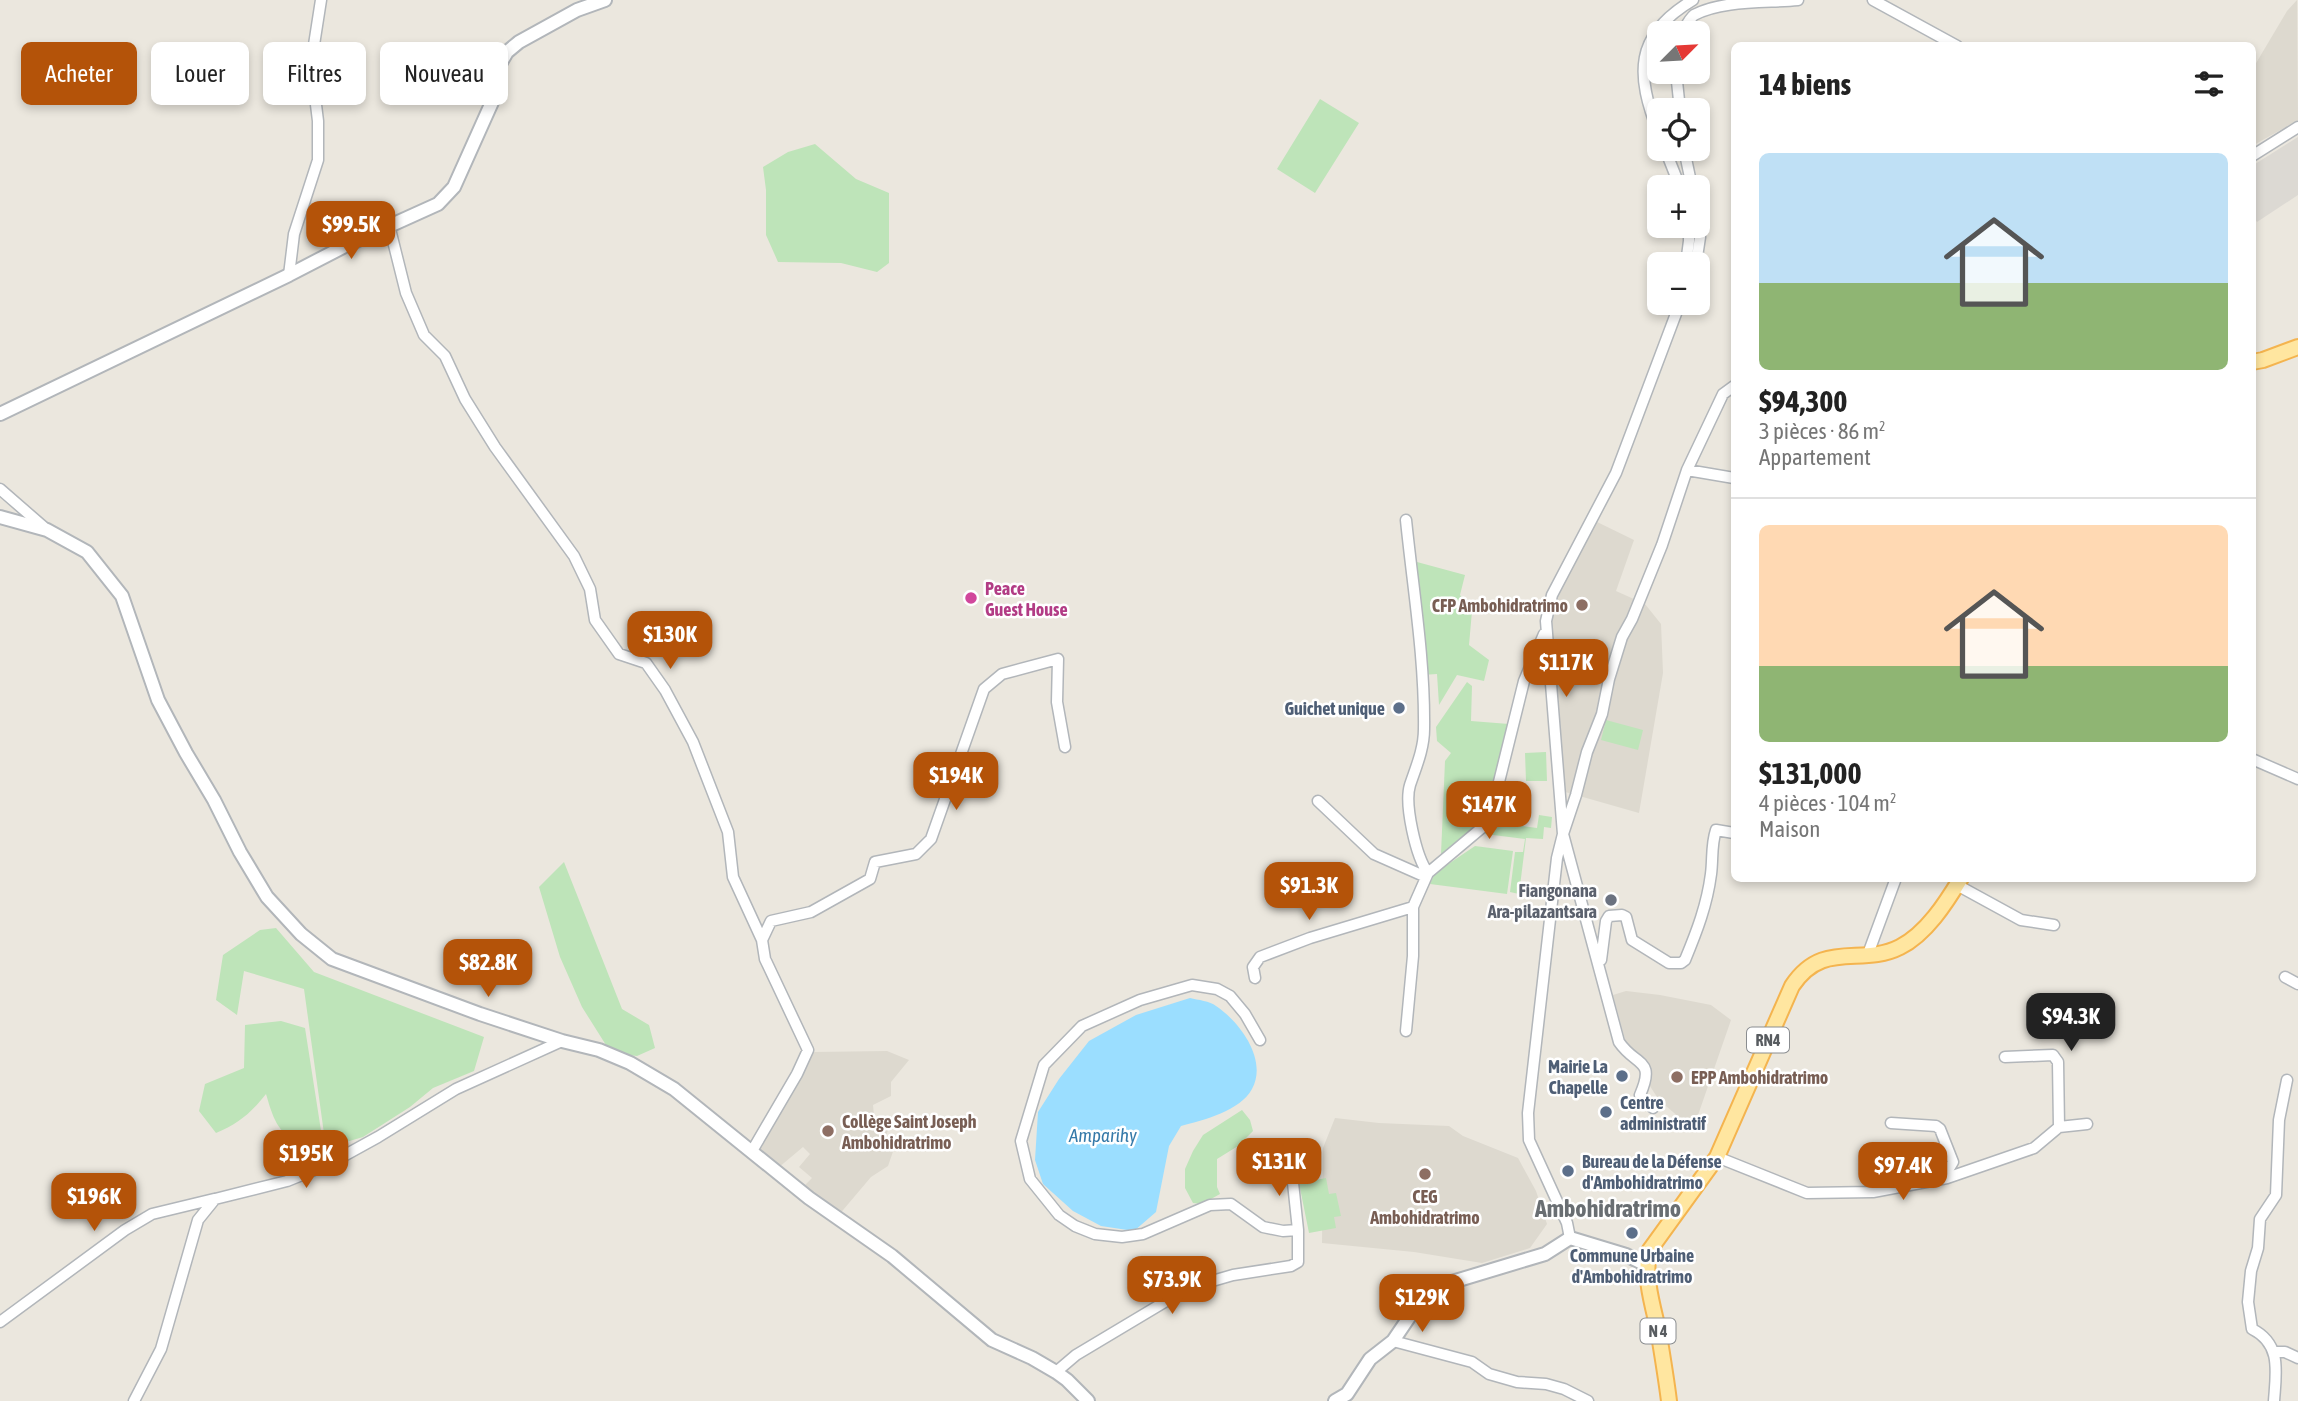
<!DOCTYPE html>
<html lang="fr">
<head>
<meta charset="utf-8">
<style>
	:root { --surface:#fff; --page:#f2f2f2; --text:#222; --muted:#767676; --line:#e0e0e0; --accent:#b45309 }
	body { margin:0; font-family:"Asap Condensed",sans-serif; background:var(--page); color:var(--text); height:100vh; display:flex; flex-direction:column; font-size:26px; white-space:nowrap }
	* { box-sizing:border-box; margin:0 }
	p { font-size:23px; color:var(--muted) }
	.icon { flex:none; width:38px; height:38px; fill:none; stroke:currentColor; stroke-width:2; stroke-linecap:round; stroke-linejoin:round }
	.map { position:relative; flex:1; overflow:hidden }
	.side { position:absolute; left:1731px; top:42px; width:525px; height:840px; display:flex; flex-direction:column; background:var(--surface); border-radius:10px; box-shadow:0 4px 10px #0003 }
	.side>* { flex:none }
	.guide { position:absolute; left:21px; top:42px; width:665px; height:63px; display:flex; gap:14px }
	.needle { width:46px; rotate:66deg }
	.buttons { position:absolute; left:1647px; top:21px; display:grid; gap:14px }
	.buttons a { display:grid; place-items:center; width:63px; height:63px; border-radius:10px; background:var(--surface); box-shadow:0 4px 10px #0003; font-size:35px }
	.price { position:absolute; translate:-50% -60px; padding:0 16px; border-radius:14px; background:var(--accent); color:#fff; font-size:23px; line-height:46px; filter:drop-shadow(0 2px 4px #0008) }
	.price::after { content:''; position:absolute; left:50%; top:42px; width:21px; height:16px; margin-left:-10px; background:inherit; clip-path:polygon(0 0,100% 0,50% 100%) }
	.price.current { background:#222; color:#fff }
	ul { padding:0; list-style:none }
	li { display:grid; align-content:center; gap:14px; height:371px; padding:0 28px }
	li+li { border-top:2px solid var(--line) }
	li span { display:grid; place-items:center; height:217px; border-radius:10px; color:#555 }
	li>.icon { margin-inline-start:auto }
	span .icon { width:126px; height:126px; fill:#fffc; stroke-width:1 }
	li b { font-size:30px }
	h2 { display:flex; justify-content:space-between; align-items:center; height:84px; padding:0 28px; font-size:30px }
	.tag { padding:0 24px; border-radius:10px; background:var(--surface); box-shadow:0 4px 10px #0003; font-size:24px; line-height:63px }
	.tag.current { background:var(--accent); color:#fff }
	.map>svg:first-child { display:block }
	.industrial { fill:#dcd9d3 }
	.education { fill:#ddd9cf }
	.green { fill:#bee4b9 }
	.water { fill:#9bdeff }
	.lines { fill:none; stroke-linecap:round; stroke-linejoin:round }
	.minor-casing { stroke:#b2b6ba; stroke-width:13 }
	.tertiary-casing { stroke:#b2b6ba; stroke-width:16 }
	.primary-casing { stroke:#f4b44f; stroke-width:18 }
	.minor { stroke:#fff; stroke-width:10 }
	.tertiary { stroke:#fff; stroke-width:12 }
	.primary { stroke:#ffe6a0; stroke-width:14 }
	.hotel-dot { fill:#d1479c; stroke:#fff; stroke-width:2.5 }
	.education-dot { fill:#8d6e63; stroke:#fff; stroke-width:2.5 }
	.service-dot { fill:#5c6f8a; stroke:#fff; stroke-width:2.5 }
	.worship-dot { fill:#6b7280; stroke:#fff; stroke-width:2.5 }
	.labels { text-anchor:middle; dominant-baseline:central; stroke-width:5; stroke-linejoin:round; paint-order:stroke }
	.shield { fill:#fff; stroke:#8a8d90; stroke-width:2 }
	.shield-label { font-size:16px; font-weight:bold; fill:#585c60 }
	.hotel-label { font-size:18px; font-weight:bold; fill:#b23c85; stroke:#fff; text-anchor:start }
	.education-label { font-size:18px; font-weight:bold; fill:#785e54; stroke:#fff; text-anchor:start }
	.service-label { font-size:18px; font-weight:bold; fill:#4e5e75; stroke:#fff; text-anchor:end }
	.worship-label { font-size:18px; font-weight:bold; fill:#5b616d; stroke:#fff; text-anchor:end }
	.water-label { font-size:19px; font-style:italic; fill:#367aa9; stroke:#fff }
	.district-label { font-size:24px; font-weight:bold; fill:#696e72; stroke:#fff }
</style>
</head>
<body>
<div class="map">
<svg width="2298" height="1401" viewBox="0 0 2298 1401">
	<rect width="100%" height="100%" fill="#ebe7de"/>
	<path class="industrial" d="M2298,137V195L2257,222L2252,215V166Z"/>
	<path class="education" d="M2297,0L2298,120L2252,146V70L2287,11Z
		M1593,520L1634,540L1616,591L1645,604L1661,624L1663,673L1639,813L1562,791L1550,642L1552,616L1556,594Z
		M1626,991L1660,995L1711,1005L1731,1020L1697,1118L1687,1124L1659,1100L1629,1054L1613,995Z
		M887,1051L909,1060L891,1082V1096L873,1105L874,1116L890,1125L885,1138L897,1140L888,1166L871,1177L838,1216L801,1189L812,1178L799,1167L810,1154L803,1147L778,1168L757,1151L814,1052Z
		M1335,1118L1379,1123L1449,1126L1463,1136L1518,1158L1536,1191L1547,1224L1530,1248L1482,1263L1414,1252L1322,1243L1323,1148Z"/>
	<path class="green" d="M1320,99L1359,123L1315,193L1277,169Z
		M815,144L856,179L889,193V263L877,272L841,263L778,262L766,235V190L763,167L788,152Z
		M1417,562L1465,575L1460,595L1472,611L1469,645L1489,660L1484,681L1457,675L1439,705L1437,674L1422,675Z
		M1467,682L1472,686L1471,721L1509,724C1500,763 1495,811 1465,840C1458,846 1449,850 1441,854L1445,761L1451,753L1437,741L1436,727Z
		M1606,720L1643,730L1638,750L1601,740Z
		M1546,752L1547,781H1526L1525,753Z
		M1539,815L1552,817L1551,828L1544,827L1543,839L1526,838L1519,894L1510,892L1515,852H1523L1525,839L1485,834L1487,821L1537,828Z
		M1475,846L1513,851L1507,894L1430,884L1435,873Z
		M564,862L622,1009L649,1025L655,1048L637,1056L611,1053L582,1007L560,957L539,887Z
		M276,928L314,972L484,1037L474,1071L433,1088L410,1107L363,1137L326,1148L304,989L244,971L237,1015L216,1000L223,955L260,930Z
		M281,1021L305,1028L322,1137L298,1144C277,1131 273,1118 266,1094C251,1113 238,1124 216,1133L199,1111L205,1084L244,1068L245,1025Z
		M1242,1110L1250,1120L1253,1131L1238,1146L1217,1159V1187L1220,1194L1202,1204L1193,1203L1185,1188V1169L1193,1151L1203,1135Z
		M1326,1178L1329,1194L1336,1193L1341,1216L1334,1217L1336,1228L1309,1233L1299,1183Z"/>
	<path class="water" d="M1190,998C1198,1000 1210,1001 1216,1006C1240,1022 1268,1060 1252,1089C1240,1111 1204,1120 1181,1126L1169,1146L1156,1212L1134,1231L1101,1226L1073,1211L1043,1184L1035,1160L1038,1112L1059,1079L1089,1041L1136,1015Z"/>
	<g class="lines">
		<defs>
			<path id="minor" d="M1873,0L1957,46
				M1682,33C1685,28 1689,19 1694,15C1722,0 1766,3 1798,0
				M1676,72L1680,110
				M1659,134C1635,74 1634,35 1693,0
				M1665,149L1680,187
				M1684,149L1692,187
				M2252,156L2298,127
				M389,225L406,293L424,335L445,356L465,399L495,447L574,556L590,589L595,620L619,654L646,663L665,690L693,742L728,832L733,877L762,940L765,959L808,1050L797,1074L752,1151
				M1686,264L1689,241V226
				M1696,264L1700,237L1698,204
				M289,275L294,234L318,160V121L311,64L321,0
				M1687,470L1734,478
				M0,489L46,529
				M1406,520C1413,589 1425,659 1424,729C1424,749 1416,767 1410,785C1404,804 1416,857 1428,873
				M2252,759L2298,779
				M1318,801L1374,854L1426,877
				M1957,885L2021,920L2054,925
				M762,940L771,921L811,912L870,879L875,862L916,854L931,839L984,689L1002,674L1058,659L1057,702L1065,747
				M1868,954L1896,878
				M1601,960L1606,921L1609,916L1622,915L1626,917L1632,940L1669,963H1681L1685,960C1697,931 1707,905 1711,874C1713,859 1711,845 1716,830L1734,833
				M2285,977L2298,984
				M1255,978L1253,967L1260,957L1310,938L1413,907
				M1406,1031L1413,956V907L1428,873L1484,826L1496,794L1524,681L1544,634
				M2005,1057L2053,1055L2058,1062L2059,1127
				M1653,1108L1640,1095C1656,1058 1636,1067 1619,1042L1563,834L1546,621L1552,595L1616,473L1680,303
				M1891,1123L1936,1126L1940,1129L1953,1162L1950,1167L1939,1173L1937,1180
				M1717,1157L1807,1193L1873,1192L1947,1178L2034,1148L2059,1127L2087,1124
				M1291,1164L1298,1230
				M1570,1238L1567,1223L1529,1140L1528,1113L1557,858L1563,834L1576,795L1587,752L1602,714L1609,679L1622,637L1632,619L1662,545L1687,470L1723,394L1734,386
				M0,1322L125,1230L152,1214L214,1199
				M1393,1341L1472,1362L1489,1374L1517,1382L1546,1384L1564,1389L1588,1401
				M2274,1352H2285L2298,1358
				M1056,1372L1076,1355L1188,1288L1233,1275L1291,1266L1298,1262V1230L1283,1231L1263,1227L1231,1204L1210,1205L1143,1234L1122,1237L1095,1234L1075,1226L1059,1215L1030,1179L1021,1141L1044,1065L1082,1026L1140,1000L1192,985L1217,989L1230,996L1245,1014L1260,1040
				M134,1401L161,1349L198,1220L215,1199L287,1181L329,1164L378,1137L456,1089L562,1041
				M2274,1401C2276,1372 2282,1344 2252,1329L2248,1302L2251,1271L2258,1248L2260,1219L2276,1195L2279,1120L2287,1080"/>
			<path id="tertiary" d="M0,414L289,275L345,246L438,204L454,187L493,100L497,69L507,52L519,42L577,10L605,0
				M0,517L47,530L87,552L122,596L158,700L186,753L214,800L240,852L267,897L301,934L332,959L480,1014L562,1041L599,1050L630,1063L674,1089L809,1198L892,1256L992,1340L1032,1358L1056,1372L1067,1380L1088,1401
				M1335,1401L1347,1394L1370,1359L1393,1341L1414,1310L1452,1282L1545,1254L1570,1238L1626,1255L1646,1265"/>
			<path id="primary" d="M2252,362L2263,360L2298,347
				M1669,1401C1666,1377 1662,1353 1658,1329C1652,1303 1644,1277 1649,1251L1717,1157L1792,986C1823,939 1861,967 1900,947C1926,934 1946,903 1961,878"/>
		</defs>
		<use href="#minor" class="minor-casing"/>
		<use href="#tertiary" class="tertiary-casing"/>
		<use href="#primary" class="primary-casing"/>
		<use href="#minor" class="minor"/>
		<use href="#tertiary" class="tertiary"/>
		<use href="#primary" class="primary"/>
	</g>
	<circle class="hotel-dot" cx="971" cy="598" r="7"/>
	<g class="education-dot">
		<circle cx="1582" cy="605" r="7"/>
		<circle cx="1677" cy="1077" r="7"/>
		<circle cx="828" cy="1131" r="7"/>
		<circle cx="1425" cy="1174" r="7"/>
	</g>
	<g class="service-dot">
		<circle cx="1399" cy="708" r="7"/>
		<circle cx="1622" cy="1076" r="7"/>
		<circle cx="1606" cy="1112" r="7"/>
		<circle cx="1568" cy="1171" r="7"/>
		<circle cx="1632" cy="1233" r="7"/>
	</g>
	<circle class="worship-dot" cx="1611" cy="900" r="7"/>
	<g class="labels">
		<g class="shield">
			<rect x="1747" y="1027.5" width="42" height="25" rx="5"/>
			<rect x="1640.5" y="1318.5" width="35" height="25" rx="5"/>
		</g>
		<g class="shield-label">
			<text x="1768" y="1040">RN4</text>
			<text x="1658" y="1331">N 4</text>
		</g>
		<g class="hotel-label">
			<text x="985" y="588">Peace<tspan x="985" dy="21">Guest House</tspan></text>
		</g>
		<g class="education-label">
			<text x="1568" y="605" text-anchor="end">CFP Ambohidratrimo</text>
			<text x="1691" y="1077">EPP Ambohidratrimo</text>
			<text x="842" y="1121">Collège Saint Joseph<tspan x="842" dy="21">Ambohidratrimo</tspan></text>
			<text x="1425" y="1196" text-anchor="middle">CEG<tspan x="1425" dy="21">Ambohidratrimo</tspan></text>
		</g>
		<g class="service-label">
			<text x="1385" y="708">Guichet unique</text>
			<text x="1608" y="1066">Mairie La<tspan x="1608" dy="21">Chapelle</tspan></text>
			<text x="1620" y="1102" text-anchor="start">Centre<tspan x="1620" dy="21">administratif</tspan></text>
			<text x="1582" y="1161" text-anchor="start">Bureau de la Défense<tspan x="1582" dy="21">d'Ambohidratrimo</tspan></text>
			<text x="1632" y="1255" text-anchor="middle">Commune Urbaine<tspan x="1632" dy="21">d'Ambohidratrimo</tspan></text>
		</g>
		<g class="worship-label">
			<text x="1597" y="890">Fiangonana<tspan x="1597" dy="21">Ara-pilazantsara</tspan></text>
		</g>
		<g class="water-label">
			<text x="1103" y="1135">Amparihy</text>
		</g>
		<g class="district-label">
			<text x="1608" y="1208">Ambohidratrimo</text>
		</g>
	</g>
</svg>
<div class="buttons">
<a><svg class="needle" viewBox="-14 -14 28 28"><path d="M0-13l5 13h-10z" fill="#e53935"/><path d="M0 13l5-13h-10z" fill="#767676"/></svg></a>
<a><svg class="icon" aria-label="locate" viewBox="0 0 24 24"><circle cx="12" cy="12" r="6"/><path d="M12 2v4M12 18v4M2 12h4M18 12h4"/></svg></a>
<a>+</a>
<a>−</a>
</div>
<b class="price" style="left:351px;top:261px">$99.5K</b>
<b class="price" style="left:670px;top:671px">$130K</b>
<b class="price" style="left:1566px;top:699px">$117K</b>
<b class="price" style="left:956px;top:812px">$194K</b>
<b class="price" style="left:1489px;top:841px">$147K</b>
<b class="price" style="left:1309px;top:922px">$91.3K</b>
<b class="price" style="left:488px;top:999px">$82.8K</b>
<b class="price current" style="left:2071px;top:1053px">$94.3K</b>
<b class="price" style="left:306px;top:1190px">$195K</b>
<b class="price" style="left:1279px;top:1198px">$131K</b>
<b class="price" style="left:1903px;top:1202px">$97.4K</b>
<b class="price" style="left:94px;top:1233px">$196K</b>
<b class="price" style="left:1172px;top:1316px">$73.9K</b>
<b class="price" style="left:1422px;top:1334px">$129K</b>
<div class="guide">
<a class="tag current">Acheter</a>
<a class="tag">Louer</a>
<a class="tag">Filtres</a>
<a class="tag">Nouveau</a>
</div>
<section class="side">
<h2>14 biens<svg class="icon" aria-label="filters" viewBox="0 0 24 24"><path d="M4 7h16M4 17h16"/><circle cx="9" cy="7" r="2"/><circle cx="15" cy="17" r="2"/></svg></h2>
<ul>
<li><span style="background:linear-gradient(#bfe0f5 60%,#8fb573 0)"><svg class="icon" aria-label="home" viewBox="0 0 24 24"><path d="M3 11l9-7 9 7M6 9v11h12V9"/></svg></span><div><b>$94,300</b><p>3 pièces · 86 m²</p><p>Appartement</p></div></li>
<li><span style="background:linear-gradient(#ffd9b3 65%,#8fb573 0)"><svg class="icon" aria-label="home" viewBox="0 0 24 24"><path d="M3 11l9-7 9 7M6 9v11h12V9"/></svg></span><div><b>$131,000</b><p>4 pièces · 104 m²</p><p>Maison</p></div></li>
</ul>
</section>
</div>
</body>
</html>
